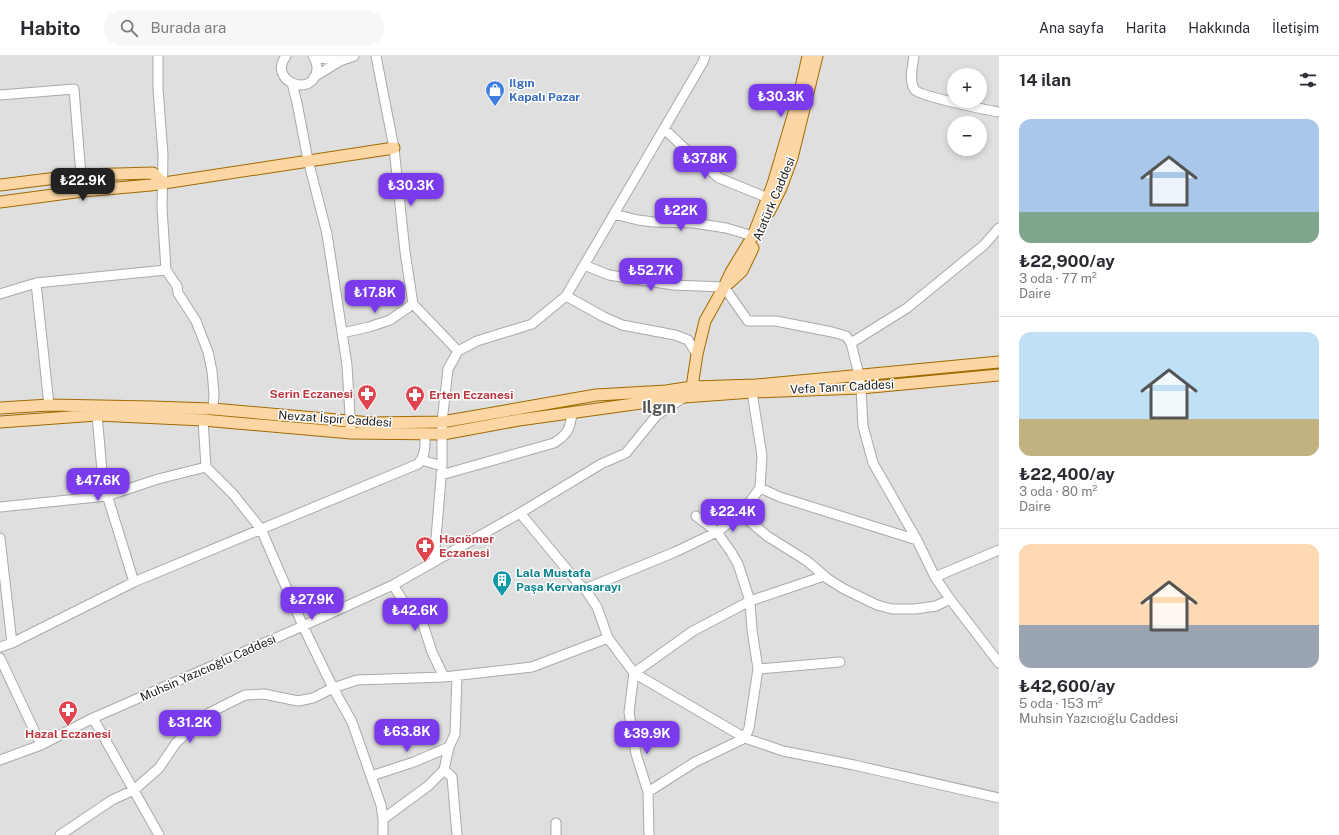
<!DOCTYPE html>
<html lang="tr">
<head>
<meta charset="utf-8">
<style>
	:root { --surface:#fff; --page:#f7f7f7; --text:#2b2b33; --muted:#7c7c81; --line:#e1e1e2; --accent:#7c3aed }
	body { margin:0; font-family:"Public Sans",sans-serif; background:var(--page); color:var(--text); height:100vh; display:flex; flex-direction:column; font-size:15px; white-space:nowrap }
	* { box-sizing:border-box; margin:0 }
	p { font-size:13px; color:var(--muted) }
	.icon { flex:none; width:22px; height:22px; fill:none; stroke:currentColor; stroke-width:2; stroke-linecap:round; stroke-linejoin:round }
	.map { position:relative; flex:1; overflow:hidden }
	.panel { display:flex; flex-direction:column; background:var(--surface); width:340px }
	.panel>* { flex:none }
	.fabs { position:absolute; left:947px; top:12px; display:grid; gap:8px }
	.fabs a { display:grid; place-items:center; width:40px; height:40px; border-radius:50%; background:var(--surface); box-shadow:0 2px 6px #0003; font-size:20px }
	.price { position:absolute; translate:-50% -34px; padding:0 9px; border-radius:8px; background:var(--accent); color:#fff; font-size:13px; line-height:26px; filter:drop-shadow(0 1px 2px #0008) }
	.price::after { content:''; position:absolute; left:50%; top:24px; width:12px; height:9px; margin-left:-6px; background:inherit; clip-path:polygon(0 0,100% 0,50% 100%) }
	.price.on { background:#222; color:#fff }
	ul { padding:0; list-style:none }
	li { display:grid; align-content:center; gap:8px; height:212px; padding:0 20px }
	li+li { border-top:1px solid var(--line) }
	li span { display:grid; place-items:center; height:124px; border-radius:12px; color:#555 }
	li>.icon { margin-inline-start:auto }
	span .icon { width:72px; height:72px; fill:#fffc; stroke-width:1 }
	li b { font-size:17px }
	h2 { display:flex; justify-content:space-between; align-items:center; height:48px; padding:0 20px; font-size:17px }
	header { display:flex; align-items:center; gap:24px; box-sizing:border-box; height:56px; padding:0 20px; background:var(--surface); border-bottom:1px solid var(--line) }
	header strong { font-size:19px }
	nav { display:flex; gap:22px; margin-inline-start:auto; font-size:14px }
	.search { width:280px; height:36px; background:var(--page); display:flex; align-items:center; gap:10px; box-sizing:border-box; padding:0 14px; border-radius:22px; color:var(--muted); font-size:15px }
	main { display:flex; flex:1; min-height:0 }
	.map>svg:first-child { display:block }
	.residential { fill:#e0dfdf; fill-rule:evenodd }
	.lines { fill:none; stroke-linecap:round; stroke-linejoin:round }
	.minor-casing { stroke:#a9a9a9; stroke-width:11 }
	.major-casing { stroke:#a06b00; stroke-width:13 }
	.minor { stroke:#fff; stroke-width:9 }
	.major { stroke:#fcd6a4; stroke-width:11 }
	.labels { text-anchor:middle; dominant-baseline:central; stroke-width:3; stroke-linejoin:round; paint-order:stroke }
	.shop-label { font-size:12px; font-weight:bold; fill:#366cbe; stroke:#fff; text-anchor:start }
	.street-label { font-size:12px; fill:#222; stroke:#fff }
	.health-label { font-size:12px; font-weight:bold; fill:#be3a42; stroke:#fff; text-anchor:start }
	.culture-label { font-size:12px; font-weight:bold; fill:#0d838f; stroke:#fff; text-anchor:start }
	.district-label { font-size:16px; font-weight:bold; fill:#555; stroke:#fff }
</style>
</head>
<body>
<header>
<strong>Habito</strong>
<div class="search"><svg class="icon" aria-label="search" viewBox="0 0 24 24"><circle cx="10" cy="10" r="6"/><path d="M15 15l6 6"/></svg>Burada ara</div>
<nav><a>Ana sayfa</a><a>Harita</a><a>Hakkında</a><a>İletişim</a></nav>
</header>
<main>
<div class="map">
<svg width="999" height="779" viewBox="0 0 999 779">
	<rect width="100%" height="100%" fill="#f2efe9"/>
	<path class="residential" d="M0,0H999V779H0ZM954,19H980V45H954ZM954,67H980V93H954Z"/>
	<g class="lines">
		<defs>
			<path id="minor" d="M158,0V33L163,99L162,152L166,214L177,230L178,237L196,265L208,296L212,315L214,338L213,353
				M286,0C267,25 313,43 317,14C317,9 316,4 313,0
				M376,0L394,92L405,196L413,248L458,295
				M914,0C913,9 908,26 915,34C920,40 986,54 999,56
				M314,1L340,5
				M314,21L340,5L354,0
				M292,27L297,47L308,104L327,178L347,309L351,377
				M0,39L74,33L81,119L83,135
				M664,73L693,100L719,122L768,142
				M614,158L638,164L654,166L694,167L726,172L753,180
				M584,209L609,219L673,229L724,231L748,265H776L832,276L846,280L851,287L859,319L861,332L863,370L873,407L917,484L935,521L950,543L999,607
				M36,227L49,349
				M0,238L36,227L166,214
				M566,240L604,261L622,269L675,279L688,284L697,298
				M342,277L369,271L390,264L413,248
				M851,287L907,252L984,189L999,172
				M97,359L103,426L134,526
				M203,364L206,411L233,438L261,473L303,570L333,632L352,666L381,749L383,763V779
				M421,404L442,410
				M441,419L554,387C568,378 570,373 572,357
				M760,432L780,441L917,484
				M0,451L107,440L158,423L206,411
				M520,457L579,528L585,533L597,551L608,582L634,617L745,682L783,695L854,709L999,742
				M741,458L767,480L807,505L828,523L844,533L877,549L892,553H915L936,550L950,543
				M0,482L12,587
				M434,506L442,410V366L448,313L458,295L477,285L532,268L566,240L703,6L705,0
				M935,521L999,494
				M393,529L409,554L420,559L432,596L444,621
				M585,533L675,496L717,476L741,458L760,432L762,400L752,336
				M0,591L12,587L134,526L418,408C426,399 425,390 425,378
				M0,602L41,689
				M758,613L840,606
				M93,662L159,779
				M0,704L41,689L93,662L303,570L393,529L520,457L601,408L626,397L657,359L683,342
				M371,720L414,706L449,691
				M648,736L695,706L745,682L749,672L758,613L752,574L750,545L738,508L731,496L717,476L696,460
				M383,763L428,730L444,714
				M556,767V779
				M60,779L112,744L134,734L159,712L176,687L209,657L245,639L264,638L298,645L313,642L333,632L357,624L444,621L532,611L608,582
				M457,779L452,721L444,714L449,691L455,678L457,620
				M649,779L648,736L636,698L629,656L634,617L693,575L750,545L824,520"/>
			<path id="major" d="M0,129L81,119L153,117L163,127
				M0,146L83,135L151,129L394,92
				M769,156L781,132L792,102L817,0
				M729,227L742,215L753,192
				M692,331L697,298L705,265L724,231L731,216L753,180L773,128L800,36L808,0
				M0,352L49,349L152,351L213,353L371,367L442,366L596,339L666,335L692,331L756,329L999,306
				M0,366L97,359L203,364L351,377L443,378L519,364L684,341L752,336L861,332L999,319"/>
		</defs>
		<use href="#minor" class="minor-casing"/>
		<use href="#major" class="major-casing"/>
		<use href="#minor" class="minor"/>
		<use href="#major" class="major"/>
	</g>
	<defs>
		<symbol id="shop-pin" viewBox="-11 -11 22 30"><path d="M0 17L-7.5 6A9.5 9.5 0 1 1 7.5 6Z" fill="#3f7fe0" stroke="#fff"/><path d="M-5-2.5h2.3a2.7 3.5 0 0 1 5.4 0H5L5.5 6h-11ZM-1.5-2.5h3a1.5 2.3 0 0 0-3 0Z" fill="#fff"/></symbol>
		<symbol id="pharmacy-pin" viewBox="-11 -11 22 30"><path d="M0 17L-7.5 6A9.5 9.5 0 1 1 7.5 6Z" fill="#e0444e" stroke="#fff"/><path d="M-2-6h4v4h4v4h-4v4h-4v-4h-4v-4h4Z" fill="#fff"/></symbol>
		<symbol id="building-pin" viewBox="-11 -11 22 30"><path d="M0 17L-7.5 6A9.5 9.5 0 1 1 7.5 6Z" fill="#0f9aa8" stroke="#fff"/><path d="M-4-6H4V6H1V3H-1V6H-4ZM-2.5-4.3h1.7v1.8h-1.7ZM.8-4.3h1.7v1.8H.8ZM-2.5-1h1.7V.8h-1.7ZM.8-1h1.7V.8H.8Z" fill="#fff"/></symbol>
	</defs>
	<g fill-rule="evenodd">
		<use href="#shop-pin" x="484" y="23" width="22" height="30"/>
		<use href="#pharmacy-pin" x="356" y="327" width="22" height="30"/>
		<use href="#pharmacy-pin" x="404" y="328" width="22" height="30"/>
		<use href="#pharmacy-pin" x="414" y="479" width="22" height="30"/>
		<use href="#building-pin" x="491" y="513" width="22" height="30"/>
		<use href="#pharmacy-pin" x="57" y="643" width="22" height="30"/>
	</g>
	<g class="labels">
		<g class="shop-label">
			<text x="509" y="27">Ilgın<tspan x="509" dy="14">Kapalı Pazar</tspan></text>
		</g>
		<g class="street-label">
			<text transform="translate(774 143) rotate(-67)">Atatürk Caddesi</text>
			<text transform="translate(842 331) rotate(-3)">Vefa Tanır Caddesi</text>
			<text transform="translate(335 363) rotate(4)">Nevzat İspir Caddesi</text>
			<text transform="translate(208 612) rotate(-24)">Muhsin Yazıcıoğlu Caddesi</text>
		</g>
		<g class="health-label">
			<text x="353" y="338" text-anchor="end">Serin Eczanesi</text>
			<text x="429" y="339">Erten Eczanesi</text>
			<text x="439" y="483">Hacıömer<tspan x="439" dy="14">Eczanesi</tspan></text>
			<text x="68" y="678" text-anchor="middle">Hazal Eczanesi</text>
		</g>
		<g class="culture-label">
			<text x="516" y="517">Lala Mustafa<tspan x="516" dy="14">Paşa Kervansarayı</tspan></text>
		</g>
		<g class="district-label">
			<text x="659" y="351">Ilgın</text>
		</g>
	</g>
</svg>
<div class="fabs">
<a>+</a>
<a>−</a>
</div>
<b class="price" style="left:781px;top:62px">₺30.3K</b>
<b class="price" style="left:705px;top:124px">₺37.8K</b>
<b class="price on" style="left:83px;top:146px">₺22.9K</b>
<b class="price" style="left:411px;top:151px">₺30.3K</b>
<b class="price" style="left:681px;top:176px">₺22K</b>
<b class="price" style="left:651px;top:236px">₺52.7K</b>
<b class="price" style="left:375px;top:258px">₺17.8K</b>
<b class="price" style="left:98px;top:446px">₺47.6K</b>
<b class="price" style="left:733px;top:477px">₺22.4K</b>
<b class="price" style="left:312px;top:565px">₺27.9K</b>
<b class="price" style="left:415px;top:576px">₺42.6K</b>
<b class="price" style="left:190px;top:688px">₺31.2K</b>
<b class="price" style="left:407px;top:697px">₺63.8K</b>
<b class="price" style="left:647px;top:699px">₺39.9K</b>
</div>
<section class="panel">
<h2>14 ilan<svg class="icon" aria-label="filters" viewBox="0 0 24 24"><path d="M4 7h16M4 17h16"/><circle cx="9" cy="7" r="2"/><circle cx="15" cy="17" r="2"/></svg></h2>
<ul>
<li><span style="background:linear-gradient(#a9c7e8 75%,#7fa58c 0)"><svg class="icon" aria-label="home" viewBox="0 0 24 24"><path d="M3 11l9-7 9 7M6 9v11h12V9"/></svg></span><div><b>₺22,900/ay</b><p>3 oda · 77 m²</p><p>Daire</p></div></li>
<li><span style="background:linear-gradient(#bfe0f5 70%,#c2b280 0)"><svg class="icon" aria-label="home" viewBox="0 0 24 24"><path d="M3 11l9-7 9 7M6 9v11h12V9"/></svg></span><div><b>₺22,400/ay</b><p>3 oda · 80 m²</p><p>Daire</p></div></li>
<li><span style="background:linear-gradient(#ffd9b3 65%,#9aa5b1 0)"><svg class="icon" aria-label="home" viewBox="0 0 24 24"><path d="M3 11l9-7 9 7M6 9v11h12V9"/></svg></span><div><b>₺42,600/ay</b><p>5 oda · 153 m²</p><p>Muhsin Yazıcıoğlu Caddesi</p></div></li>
</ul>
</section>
</main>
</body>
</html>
